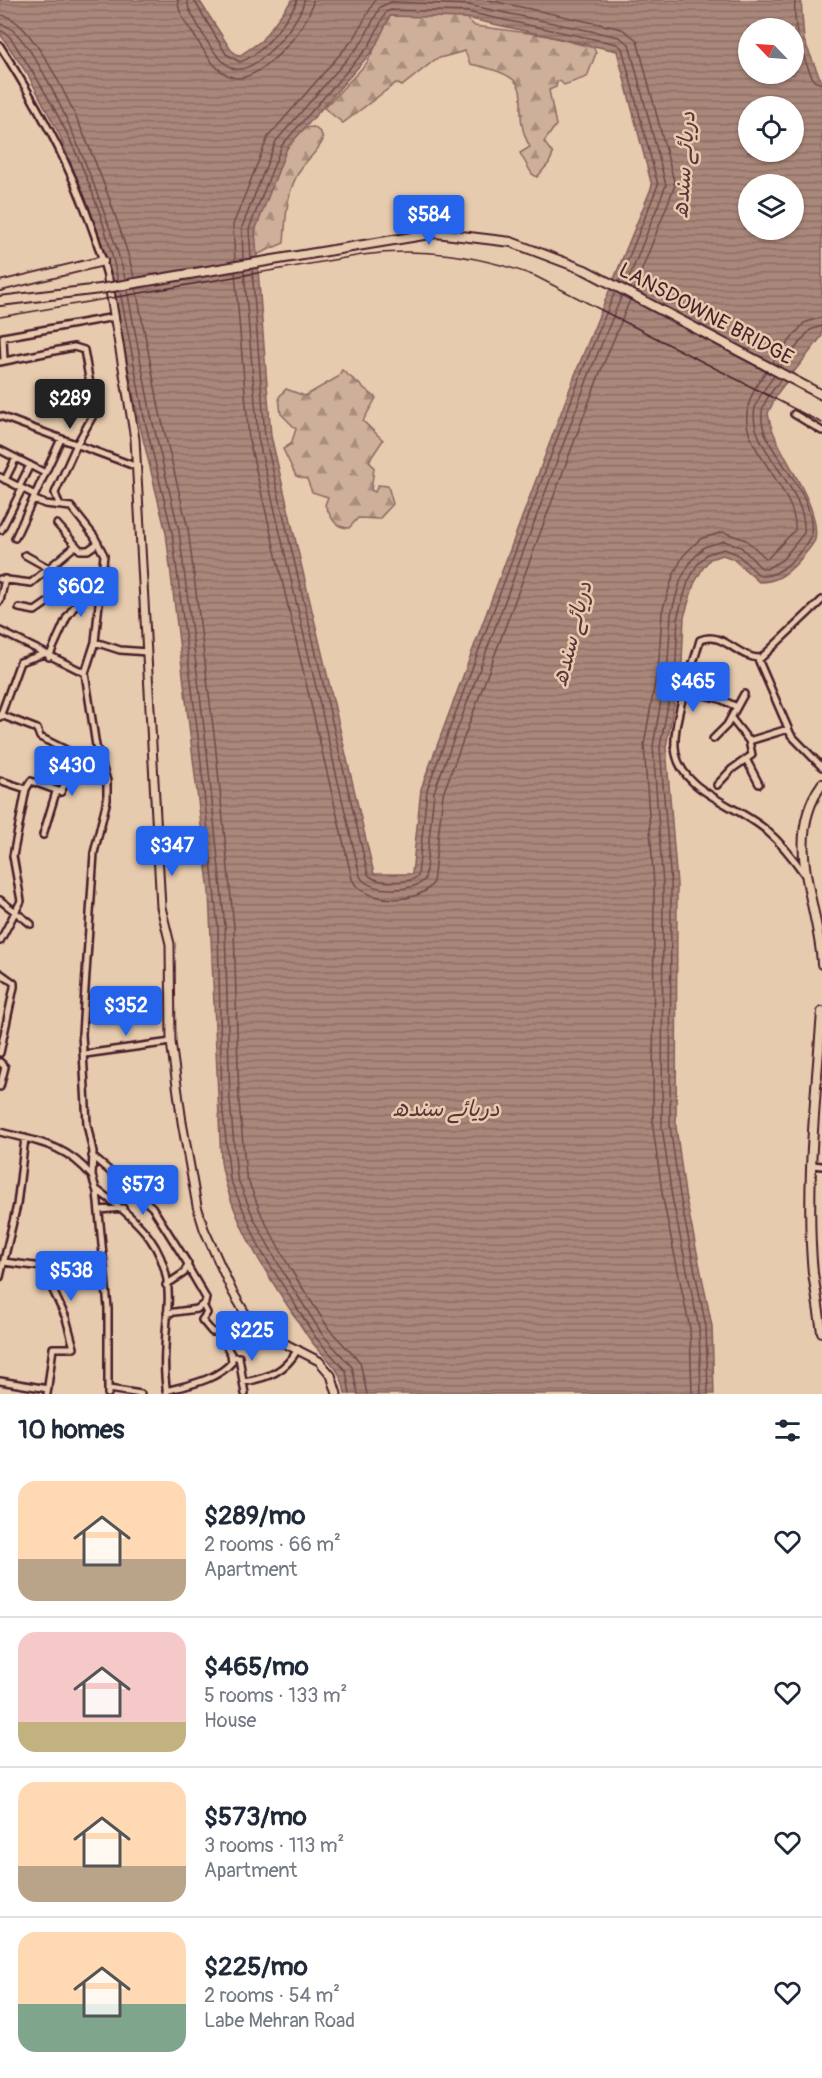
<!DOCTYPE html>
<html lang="en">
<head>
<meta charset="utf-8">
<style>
	:root { --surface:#fff; --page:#f2f2f3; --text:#1f2937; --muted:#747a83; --line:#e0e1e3; --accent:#2563eb }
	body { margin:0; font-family:Pangolin,"Playpen Sans Arabic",sans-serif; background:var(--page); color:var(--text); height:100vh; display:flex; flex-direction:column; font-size:22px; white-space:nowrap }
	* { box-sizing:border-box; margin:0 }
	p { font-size:20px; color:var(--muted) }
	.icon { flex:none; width:33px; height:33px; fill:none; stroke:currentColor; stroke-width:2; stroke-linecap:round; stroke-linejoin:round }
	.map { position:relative; height:1394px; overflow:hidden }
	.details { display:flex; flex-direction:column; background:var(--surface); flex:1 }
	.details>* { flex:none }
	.needle { width:39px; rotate:295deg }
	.buttons { position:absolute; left:738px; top:18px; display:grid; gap:12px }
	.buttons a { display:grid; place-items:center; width:66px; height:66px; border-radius:50%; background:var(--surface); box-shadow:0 2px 4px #0004; font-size:30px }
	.price { position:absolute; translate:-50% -51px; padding:0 14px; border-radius:6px; background:var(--accent); color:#fff; font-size:20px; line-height:39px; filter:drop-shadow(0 2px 3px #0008) }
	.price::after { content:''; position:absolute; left:50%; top:36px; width:18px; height:14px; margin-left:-9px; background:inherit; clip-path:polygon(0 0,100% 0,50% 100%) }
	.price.active { background:#222; color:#fff }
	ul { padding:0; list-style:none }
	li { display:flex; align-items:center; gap:18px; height:150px; padding:0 18px }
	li+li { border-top:2px solid var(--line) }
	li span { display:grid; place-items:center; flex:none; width:168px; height:120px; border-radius:18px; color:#555 }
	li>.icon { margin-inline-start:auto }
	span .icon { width:72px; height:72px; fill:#fffc; stroke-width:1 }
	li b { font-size:26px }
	h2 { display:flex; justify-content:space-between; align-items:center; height:72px; padding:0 18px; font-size:26px }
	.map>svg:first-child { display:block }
	.forest { fill:url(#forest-firs); stroke:#8c6762; stroke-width:1.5 }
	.water { fill:url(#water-rules); stroke:#835d5a; stroke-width:1.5; fill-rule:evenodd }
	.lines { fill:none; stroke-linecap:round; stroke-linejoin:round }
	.shore { stroke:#70494b; stroke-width:1.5 }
	.minor-casing { stroke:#4a1f2b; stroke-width:10 }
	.tertiary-casing { stroke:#4a1f2b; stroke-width:11 }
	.secondary-casing { stroke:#4a1f2b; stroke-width:12 }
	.minor { stroke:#e7cbae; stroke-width:5 }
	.tertiary { stroke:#e7cbae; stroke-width:7 }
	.secondary { stroke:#e7cbae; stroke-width:8 }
	.rail { stroke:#4a1f2b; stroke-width:1.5 }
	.secondary-bridge-casing { stroke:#4a1f2b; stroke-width:12; stroke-linecap:butt }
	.secondary-bridge { stroke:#e7cbae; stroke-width:8 }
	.labels { text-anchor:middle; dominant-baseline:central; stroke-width:5; stroke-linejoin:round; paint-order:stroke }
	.street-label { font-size:21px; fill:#4a1f2b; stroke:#e7cbae }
	.water-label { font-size:22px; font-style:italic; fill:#5d343b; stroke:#e7cbae }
</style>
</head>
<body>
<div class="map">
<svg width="822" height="1394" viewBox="0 0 822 1394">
	<defs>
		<pattern id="forest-firs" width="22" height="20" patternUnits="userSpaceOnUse" patternTransform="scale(1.5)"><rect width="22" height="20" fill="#ceaf99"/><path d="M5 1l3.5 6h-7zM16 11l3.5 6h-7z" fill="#a98e7d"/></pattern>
		<pattern id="water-rules" width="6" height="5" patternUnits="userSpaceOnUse" patternTransform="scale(1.5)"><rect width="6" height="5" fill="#a9877a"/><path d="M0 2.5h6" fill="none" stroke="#8c6e64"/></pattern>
	</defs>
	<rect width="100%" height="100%" fill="#e7cbae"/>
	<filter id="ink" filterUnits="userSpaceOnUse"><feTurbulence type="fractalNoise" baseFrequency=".0167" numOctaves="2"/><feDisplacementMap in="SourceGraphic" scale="12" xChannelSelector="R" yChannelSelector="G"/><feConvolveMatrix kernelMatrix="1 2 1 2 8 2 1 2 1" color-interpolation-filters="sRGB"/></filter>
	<g filter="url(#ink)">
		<path class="forest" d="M421,15L466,18L475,26L544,35L594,48L596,53L587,77L564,85L560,81L557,82L556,87L549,90L556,125L544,142L553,154L549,163L537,177L532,174L520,153L530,147C504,100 551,80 470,64L465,51L436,59L402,86L396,83L343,123L324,108L366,64L374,49L382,21L390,16Z
			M314,127L321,133L323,140C318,152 307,159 300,170C286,192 286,217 284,243L249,258L267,178L300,128Z
			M342,370L376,398L363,421L383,440L369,461L374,468L371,490L375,492L378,485L388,486L393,504L379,519L358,518L349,528C333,527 332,518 325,505L328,497L312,492L307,479L296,476L283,449L291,444L296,429L281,414L279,397L286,389L305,396L338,377Z"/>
		<path class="water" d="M0,0H199L231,50L239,56L261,41L292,0H801L804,40L822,83V336L779,391L768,413C773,451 822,502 815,540C811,548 804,555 798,562C787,574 776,582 759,582L733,559L723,555L710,559L703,568L694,584L684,617L682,662L666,747L677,885L676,1126L685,1194L712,1326L714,1394H345C341,1364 324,1360 309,1338C273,1284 232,1226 221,1162L209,892L166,533L138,418L109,267L91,212L59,134L28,75L0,34ZM390,16L466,18L617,51L652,186L578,367L421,789L412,874H374L271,436L255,231L287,148L374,49ZM748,28H794V74H748ZM748,106H794V152H748ZM748,184H794V230H748Z"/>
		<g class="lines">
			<path class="shore" d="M178,0C178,14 188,26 195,37C205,52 214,71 232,77C259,86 312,24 313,0
				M187,0L189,9C200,28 212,57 232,68C254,79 303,19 304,0
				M194,0L226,54L240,62C265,53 280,27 295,6L297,0
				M488,0L622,29L637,40L675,185L634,290
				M795,0C793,29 801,54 814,81L822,84
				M0,15C48,16 125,232 134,278
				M0,24C40,26 117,239 125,279
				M0,31C10,32 15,46 21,54C66,120 102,202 118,281
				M251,258L249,229L282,145L369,46L386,12L391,10L467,12L617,44L622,48L658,185L619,282
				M243,260L242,227L276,141L362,42L380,7L391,2L468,5L619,37L629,44L666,185L626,286
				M235,261L233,225L268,137L355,37L375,0
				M252,269L265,437L368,874C374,884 411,884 418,876L427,790L583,369L615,292
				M244,270L258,438L360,876C367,893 415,893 425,879L434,792L590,372L622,295
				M235,272L249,440L352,879C362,904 420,905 433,883L443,794L599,375L630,300
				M136,288L160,413L188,529L215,742L234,927L239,1102L246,1175L262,1216L291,1270L329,1329L360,1362L367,1394
				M127,290L151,415L179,531L206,743L225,927L230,1102L237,1177L254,1219L284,1274L322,1334L352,1367L358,1394
				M120,291L144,417L172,532L199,744L218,928L222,1102L230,1179L260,1249L316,1338L346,1371L350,1394
				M772,363L804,323L822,317
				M780,367L810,330L822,326
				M692,1394L690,1329L663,1199L653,1128L654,885L644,745L659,660L662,612L673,576L683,556L700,539L723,532L746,540L767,559L795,530C796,518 791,506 785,495C758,445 725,428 766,371
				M701,1394L699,1328L672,1197L662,1127L663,885L653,746L668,661L671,614L681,579L691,561L704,547L724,541L741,547L760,567L766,569L782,560L804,533C808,487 746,447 755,408C758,396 767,386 774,376
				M708,1394L706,1327L680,1196L670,1126L671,885L660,747L676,661L678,615L688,582L697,565L707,554L724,549L737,554L760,576C781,578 801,553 811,536C817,485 757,451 762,412C764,400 774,389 781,379"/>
			<defs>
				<path id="minor" d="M0,46C49,123 84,191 108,279
					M4,359L3,337L115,317
					M0,362L74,347L84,350L95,412L77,444L55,493L59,504
					M794,414L822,431
					M0,416L132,465
					M0,450L45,473
					M0,477L35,495
					M5,480L16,458
					M19,487L30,465
					M33,499L45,504L71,507L94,536L104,555L95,642L85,673L96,746L107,781V800L94,853L82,1034L87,1124L93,1152L92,1176L97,1192L108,1308V1394
					M57,524L80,550H88L98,543
					M1,530L22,489
					M15,538L61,439
					M0,579L31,583L75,546
					M0,601L5,579
					M19,608L35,611L58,595L68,579L25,555
					M0,631L85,673
					M95,642L120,650L147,652
					M49,657L67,617L85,591L91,572
					M758,659L791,735L822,767
					M686,691L720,699L737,707
					M1,715L37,729L40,737L70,752L101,759
					M0,717L20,662L44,654
					M713,739L727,725L744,694
					M749,741L788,729
					M746,759L759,784
					M717,785L732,769L752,755L749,741L731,718
					M26,789L31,781L61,792L78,755
					M43,835L56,792
					M805,875C794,859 780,842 766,830C737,804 678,792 675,747C673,719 692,669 700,640C723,630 738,659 761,658L822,600
					M0,900L31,924
					M0,941L21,901L13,856L26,789L2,781
					M0,973L14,983V987L0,1053
					M85,1054L171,1042
					M0,1062L5,1067L0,1087
					M0,1132C39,1142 65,1144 92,1176
					M92,1156L152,1207L188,1264L184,1273L166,1285
					M813,1165L822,1166
					M97,1190C139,1220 172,1250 168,1306C166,1336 162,1364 167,1394
					M99,1210L123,1208
					M4,1262L42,1267L66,1318L74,1348H53L47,1394
					M0,1277L17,1205L25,1138
					M167,1313L197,1309L205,1303L206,1298L188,1267
					M232,1357H239L245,1394
					M0,1381L48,1389
					M243,1382C268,1378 285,1372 298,1349
					M109,1389L141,1394
					M166,1391C188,1385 217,1380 232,1362L231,1354L218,1332H212L202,1320L207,1313L203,1305"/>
				<path id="tertiary" d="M108,279L135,439L161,907L170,944L171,1042L182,1122L197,1206L204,1229L232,1291L245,1313L274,1338L319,1361L331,1375L337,1394"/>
				<path id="secondary" d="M273,260L436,233L511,242L585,270L822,395
					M0,286L103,261
					M0,301L100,289
					M822,784C782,840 819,904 822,964
					M822,1012C816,1094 805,1191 813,1273C816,1293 819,1312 822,1332"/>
			</defs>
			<use href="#minor" class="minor-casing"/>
			<use href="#tertiary" class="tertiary-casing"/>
			<use href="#secondary" class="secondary-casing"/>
			<use href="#minor" class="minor"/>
			<use href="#tertiary" class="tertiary"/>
			<use href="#secondary" class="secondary"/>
			<path class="rail" d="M0,317L362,255C422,247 478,255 535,276L822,423"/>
			<defs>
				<path id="secondary-bridge" d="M100,289L273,260"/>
			</defs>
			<use href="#secondary-bridge" class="secondary-bridge-casing"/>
			<use href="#secondary-bridge" class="secondary-bridge"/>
		</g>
	</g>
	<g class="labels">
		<g class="street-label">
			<text transform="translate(706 314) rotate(28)">LANSDOWNE BRIDGE</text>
		</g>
		<g class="water-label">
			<text transform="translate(684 165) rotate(-86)">دریائے سندھ</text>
			<text transform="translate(572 634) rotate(-76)">دریائے سندھ</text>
			<text x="446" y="1109">دریائے سندھ</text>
		</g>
	</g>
</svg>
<div class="buttons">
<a><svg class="needle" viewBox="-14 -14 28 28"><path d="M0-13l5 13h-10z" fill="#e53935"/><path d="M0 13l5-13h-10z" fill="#747a83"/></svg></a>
<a><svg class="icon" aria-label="locate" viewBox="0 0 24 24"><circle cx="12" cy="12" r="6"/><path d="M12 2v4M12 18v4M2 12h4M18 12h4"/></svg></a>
<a><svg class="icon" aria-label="layers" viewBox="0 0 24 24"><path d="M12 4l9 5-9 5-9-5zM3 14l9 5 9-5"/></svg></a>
</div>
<b class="price" style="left:429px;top:246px">$584</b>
<b class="price active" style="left:70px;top:430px">$289</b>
<b class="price" style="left:81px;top:618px">$602</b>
<b class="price" style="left:693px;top:713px">$465</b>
<b class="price" style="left:72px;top:797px">$430</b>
<b class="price" style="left:172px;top:877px">$347</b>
<b class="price" style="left:126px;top:1037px">$352</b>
<b class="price" style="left:143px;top:1216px">$573</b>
<b class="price" style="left:71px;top:1302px">$538</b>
<b class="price" style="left:252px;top:1362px">$225</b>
</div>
<section class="details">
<h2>10 homes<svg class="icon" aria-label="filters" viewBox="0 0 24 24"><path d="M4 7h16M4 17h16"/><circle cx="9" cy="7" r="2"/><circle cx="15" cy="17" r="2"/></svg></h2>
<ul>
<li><span style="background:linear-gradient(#ffd9b3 65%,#b9a48a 0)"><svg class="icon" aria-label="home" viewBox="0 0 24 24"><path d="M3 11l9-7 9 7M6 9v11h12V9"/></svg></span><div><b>$289/mo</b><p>2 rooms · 66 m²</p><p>Apartment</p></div><svg class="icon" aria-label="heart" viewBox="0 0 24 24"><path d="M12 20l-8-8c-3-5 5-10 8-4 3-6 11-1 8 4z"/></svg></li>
<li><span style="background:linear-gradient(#f6c9c9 75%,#c2b280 0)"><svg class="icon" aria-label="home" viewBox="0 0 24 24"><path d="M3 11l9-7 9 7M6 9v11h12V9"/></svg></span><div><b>$465/mo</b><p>5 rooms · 133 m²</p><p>House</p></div><svg class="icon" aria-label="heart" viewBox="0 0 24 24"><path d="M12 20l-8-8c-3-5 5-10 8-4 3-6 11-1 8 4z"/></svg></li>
<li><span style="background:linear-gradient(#ffd9b3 70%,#b9a48a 0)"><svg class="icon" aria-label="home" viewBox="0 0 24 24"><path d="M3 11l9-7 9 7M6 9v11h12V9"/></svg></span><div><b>$573/mo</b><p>3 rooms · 113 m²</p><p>Apartment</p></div><svg class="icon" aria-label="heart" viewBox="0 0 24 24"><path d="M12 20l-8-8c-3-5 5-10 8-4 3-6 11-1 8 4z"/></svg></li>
<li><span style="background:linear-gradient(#ffd9b3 60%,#7fa58c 0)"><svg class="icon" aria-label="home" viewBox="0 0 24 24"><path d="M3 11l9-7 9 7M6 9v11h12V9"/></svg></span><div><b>$225/mo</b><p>2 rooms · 54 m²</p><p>Labe Mehran Road</p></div><svg class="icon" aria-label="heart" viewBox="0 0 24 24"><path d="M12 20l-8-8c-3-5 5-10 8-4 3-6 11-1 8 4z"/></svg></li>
</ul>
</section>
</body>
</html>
